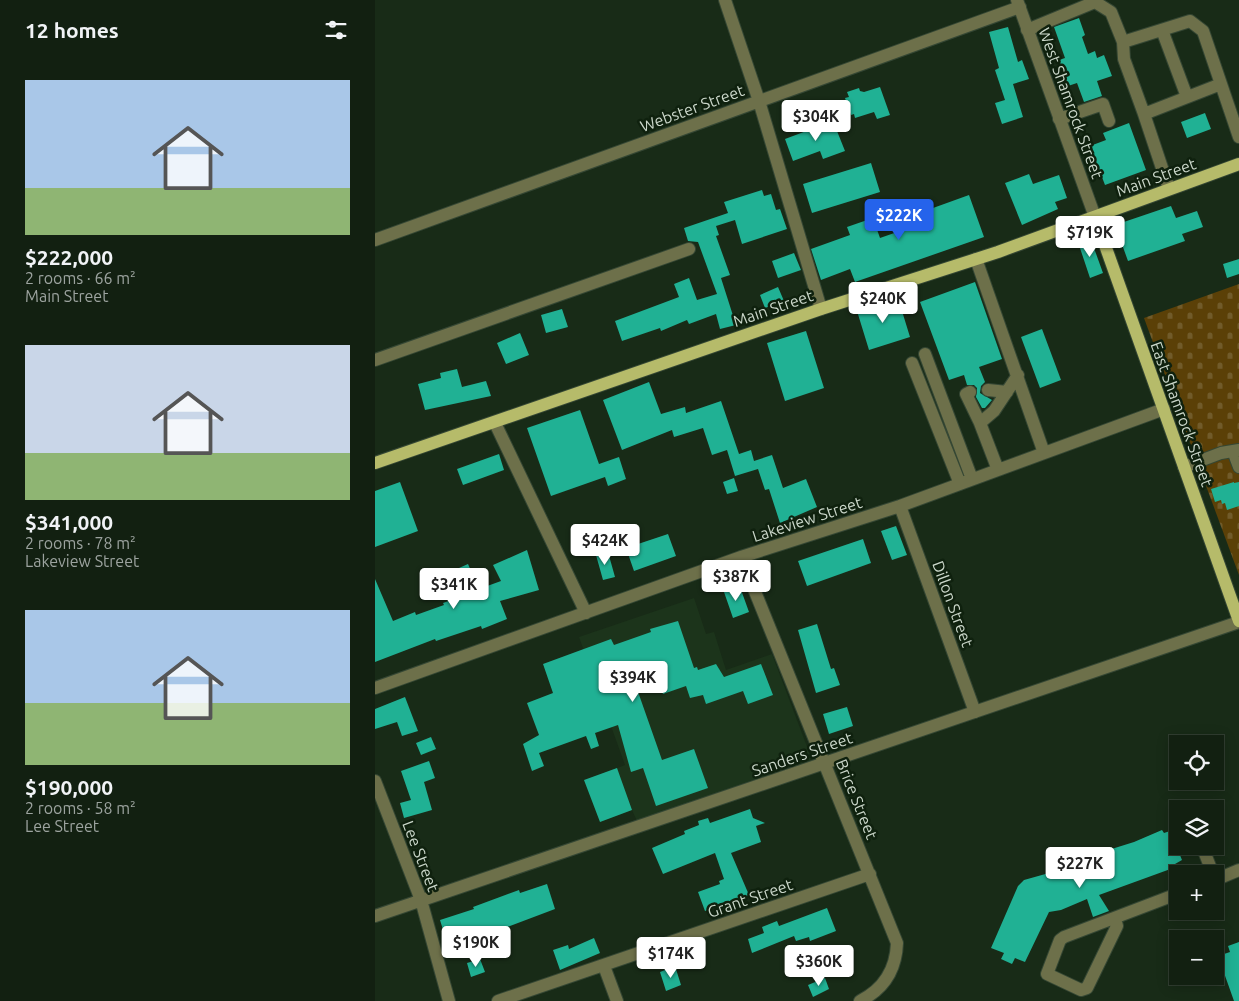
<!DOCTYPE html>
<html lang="en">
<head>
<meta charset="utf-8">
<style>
	:root { --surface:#122011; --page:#1f2d1f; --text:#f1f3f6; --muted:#9ca39f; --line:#313e31; --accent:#2563eb }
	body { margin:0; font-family:Ubuntu,sans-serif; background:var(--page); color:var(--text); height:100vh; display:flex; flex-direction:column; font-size:19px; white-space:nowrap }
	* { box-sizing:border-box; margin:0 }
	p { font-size:16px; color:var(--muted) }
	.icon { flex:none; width:28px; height:28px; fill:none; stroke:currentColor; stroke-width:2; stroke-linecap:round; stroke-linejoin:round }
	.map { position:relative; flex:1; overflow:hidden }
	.sheet { display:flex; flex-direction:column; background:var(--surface); width:375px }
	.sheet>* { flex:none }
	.buttons { position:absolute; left:794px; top:735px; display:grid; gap:10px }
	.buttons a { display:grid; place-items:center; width:55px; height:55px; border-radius:0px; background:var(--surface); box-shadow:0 2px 12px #0003,0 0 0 1px var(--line); font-size:25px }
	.price { position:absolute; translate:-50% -42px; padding:0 11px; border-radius:5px; background:#fff; color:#222; font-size:16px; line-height:32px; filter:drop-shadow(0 1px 2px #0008) }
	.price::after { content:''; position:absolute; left:50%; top:30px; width:15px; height:11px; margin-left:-8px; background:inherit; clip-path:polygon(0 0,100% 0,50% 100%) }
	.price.active { background:var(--accent); color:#fff }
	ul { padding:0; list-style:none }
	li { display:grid; align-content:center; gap:10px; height:265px; padding:0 25px }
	li span { display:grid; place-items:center; height:155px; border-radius:0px; color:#555 }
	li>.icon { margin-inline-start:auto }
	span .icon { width:90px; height:90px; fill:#fffc; stroke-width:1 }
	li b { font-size:21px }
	h2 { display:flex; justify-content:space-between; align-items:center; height:60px; padding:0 25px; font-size:21px }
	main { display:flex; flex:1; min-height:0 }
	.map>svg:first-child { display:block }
	.built { fill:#1c341b }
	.cemetery { fill:url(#cemetery-stones) }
	.building { fill:#20b194 }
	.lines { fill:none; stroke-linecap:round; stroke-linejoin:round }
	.minor-casing { stroke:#354734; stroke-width:14 }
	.major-casing { stroke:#354734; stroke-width:14 }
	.minor { stroke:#6d704a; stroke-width:12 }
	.major { stroke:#b6bb6a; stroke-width:12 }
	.labels { text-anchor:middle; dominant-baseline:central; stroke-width:5; stroke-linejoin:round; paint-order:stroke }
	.street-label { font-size:16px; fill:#cbd7ca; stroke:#0f210e }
</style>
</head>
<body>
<main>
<section class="sheet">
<h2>12 homes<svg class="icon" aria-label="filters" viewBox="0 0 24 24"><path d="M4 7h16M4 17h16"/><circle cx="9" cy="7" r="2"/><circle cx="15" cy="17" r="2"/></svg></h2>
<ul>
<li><span style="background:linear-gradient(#a9c7e8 70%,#8fb573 0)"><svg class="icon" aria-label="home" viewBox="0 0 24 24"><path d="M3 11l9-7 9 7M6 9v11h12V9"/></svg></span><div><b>$222,000</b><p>2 rooms · 66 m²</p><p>Main Street</p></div></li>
<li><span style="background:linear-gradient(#c9d6e8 70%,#8fb573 0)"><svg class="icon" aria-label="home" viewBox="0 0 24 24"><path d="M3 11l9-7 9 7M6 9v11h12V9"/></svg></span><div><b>$341,000</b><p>2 rooms · 78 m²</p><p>Lakeview Street</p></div></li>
<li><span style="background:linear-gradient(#a9c7e8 60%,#8fb573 0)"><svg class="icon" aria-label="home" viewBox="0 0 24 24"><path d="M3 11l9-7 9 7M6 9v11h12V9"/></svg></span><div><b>$190,000</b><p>2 rooms · 58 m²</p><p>Lee Street</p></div></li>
</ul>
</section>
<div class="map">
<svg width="864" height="1001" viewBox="0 0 864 1001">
	<defs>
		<pattern id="cemetery-stones" width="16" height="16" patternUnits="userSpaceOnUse" patternTransform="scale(1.25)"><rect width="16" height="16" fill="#5b4007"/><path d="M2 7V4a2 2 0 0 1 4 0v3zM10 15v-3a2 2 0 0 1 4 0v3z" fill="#715b2a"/></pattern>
	</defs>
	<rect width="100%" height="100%" fill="#182b17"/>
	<path class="built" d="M319,598L331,634L339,632L351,670L397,654L434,752L435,760L262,821L257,810L225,822L209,781L250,765L204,637Z"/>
	<path class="cemetery" d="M864,284V575L769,318Z"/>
	<path class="building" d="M704,18L710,35L707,37L713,54L720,51L722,58L729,55L737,76L722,81L727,96L709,102L702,83L690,87L686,77L690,75L684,60L690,58L679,27Z
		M633,27L643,62L647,60L654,79L638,84L648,117L627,124L620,103L630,100L620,70L624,68L614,32Z
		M505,87L515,115L502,119L499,112L480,118L479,114L476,115L470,98L474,97L472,92L484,88L485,91L489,92Z
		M830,113L836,129L812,138L806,122Z
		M458,121L470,151L448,159L445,151L418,161L410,139Z
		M754,123L771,170L730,185L715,146L731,140L728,133Z
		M496,163L505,192L437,213L428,184Z
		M654,174L658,184L684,175L692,198L680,202L683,209L647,225L630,183Z
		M387,190L389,196L396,194L401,210L405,209L412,229L367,244L360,220L341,226L344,235L341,236L355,275L346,278L361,325L345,329L341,314L314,324L312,320L286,331L285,328L247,341L240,321L304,297L299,284L314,278L322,300L342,294L323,242L313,241L309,228L353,213L349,202Z
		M594,195L609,237L480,282L475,269L446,280L436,249L475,235L472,227L498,218L505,238L525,231L522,221Z
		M796,206L801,218L822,211L828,227L807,234L810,241L753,261L740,225Z
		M715,237L728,273L715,278L703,242Z
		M419,253L426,270L403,278L397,261Z
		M864,259V274L852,278L848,264Z
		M600,282L627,359L604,367L610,382L606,386L605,393L617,400L610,408H607L601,397L602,388L599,385H592L589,375L574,380L545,302Z
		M403,287L409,301L390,308L385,295Z
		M523,298L535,337L494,350L482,311Z
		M187,309L193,327L171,333L166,315Z
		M667,329L686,380L665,388L646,337Z
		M431,331L449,388L410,401L392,343Z
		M145,333L154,355L131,364L122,343Z
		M82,369L87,387L111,381L116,396L50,410L43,384L66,378L65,373Z
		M274,382L286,414L310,407L311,413L346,401L364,454L376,450L379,461L397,455L408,488L431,479L442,507L405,523L394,489L390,490L383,469L360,476L352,450L337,455L328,428L299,437L297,430L247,450L228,400Z
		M205,410L224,464L244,457L251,479L233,486L230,477L176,496L152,428Z
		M124,454L129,470L88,485L82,469Z
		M359,478L363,491L352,494L348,482Z
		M25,482L43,531L0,547V491Z
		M859,482V483L864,482V506L852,510L850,503L847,504L846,500L840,502L836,489Z
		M521,526L532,555L517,560L506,531Z
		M293,534L301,556L259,571L251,548Z
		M488,539L496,563L432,586L423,561Z
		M152,550L164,590L125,601L132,619L107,629L106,626L61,641L60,639L0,662V579L18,621L40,612L41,615L69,605L68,603L95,593L84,568L93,564L104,589L126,581L118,565Z
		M233,552L240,577L228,580L221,555Z
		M365,587L374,612L358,618L349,592Z
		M303,621L319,668L322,667L323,670L341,664L349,677L386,664L398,695L373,704L368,691L331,704L328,695L315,698L311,686L288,694L283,681L262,689L287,760L319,749L333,788L281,806L268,768L256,772L243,725L220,733L224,746L216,749L211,736L164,753L169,766L157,771L148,744L164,735L152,703L178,693L168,664L236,639L239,645L276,632L275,629Z
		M442,624L456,669L459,668L465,685L441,693L423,630Z
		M30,697L43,731L27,736L22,722L0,729V709Z
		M472,707L478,726L454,734L448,714Z
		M56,737L61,749L46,755L41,743Z
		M54,761L60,778L49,782L57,810L29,818L25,803L36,800L26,771Z
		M242,768L257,810L225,822L209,780Z
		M375,809L378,818L390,823L381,826L386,842L356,853L374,895L351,904L352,908L341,912L339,908L330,911L323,892L345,884L344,881L349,879L340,853L288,874L277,848L310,834L309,831L324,825L323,821L333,818L335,823Z
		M787,830L789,833L795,831L807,860L800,864L801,867L724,895L734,911L718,917L712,899L686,910L674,912L650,962L640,958L637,964L626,959L629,953L616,948L643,886L649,880L674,873L696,864L695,862L759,842Z
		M172,884L180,909L74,949L65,920L99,909L98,907L144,890L145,893Z
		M452,908L461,931L435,941L434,937L421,941L419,936L377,953L373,939L389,933L387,927L402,921L404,926Z
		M219,938L225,953L185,970L178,950L193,945L194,949Z
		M864,942V1001H859L843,956L855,952L853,946Z
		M105,959L110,972L96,977L92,963Z
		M300,966L306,985L291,991L285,972Z
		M450,978L454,989L438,997L433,985Z"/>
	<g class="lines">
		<defs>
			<path id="minor" d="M350,0L384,101L446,309
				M642,0L720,217
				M652,30L720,2L736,12L748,42L815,21L828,31L864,137
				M787,30L812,97
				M748,42L749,59L769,114L846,84
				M769,114L794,189
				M684,119L728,104L734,121
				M0,240L645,7
				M601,259L669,453
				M550,354L597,479
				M0,360L314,249
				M537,363L585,484
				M613,390L632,392
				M595,392L591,394L605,423
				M120,423L211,613
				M858,451L864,467
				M809,467L846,453L864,450
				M623,470L605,423L619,411L643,375
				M525,506L600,712
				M366,557L522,943C521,970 509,989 485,1001
				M0,688L366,557L525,506L789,409
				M0,781L46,900L74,1001
				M827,846L838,874
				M840,880L864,870
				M0,916L864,622
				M740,919L742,926L712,988L706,990L672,974L685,940L689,937L802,894
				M229,966L242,1001
				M123,1001L495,874"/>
			<path id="major" d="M720,217L864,621
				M0,463L446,309L623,252L864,164"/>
		</defs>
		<use href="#minor" class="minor-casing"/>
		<use href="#major" class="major-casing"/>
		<use href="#minor" class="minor"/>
		<use href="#major" class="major"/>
	</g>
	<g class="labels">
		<g class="street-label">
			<text transform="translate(696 103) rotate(70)">West Shamrock Street</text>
			<text transform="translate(317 108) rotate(-20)">Webster Street</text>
			<text transform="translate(781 177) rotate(-20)">Main Street</text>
			<text transform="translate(398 308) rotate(-19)">Main Street</text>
			<text transform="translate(807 414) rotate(70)">East Shamrock Street</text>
			<text transform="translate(432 519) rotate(-18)">Lakeview Street</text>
			<text transform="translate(578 604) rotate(70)">Dillon Street</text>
			<text transform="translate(427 754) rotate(-19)">Sanders Street</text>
			<text transform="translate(482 799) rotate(68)">Brice Street</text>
			<text transform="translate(46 856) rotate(69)">Lee Street</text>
			<text transform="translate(375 898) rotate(-19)">Grant Street</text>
		</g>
	</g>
</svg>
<div class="buttons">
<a><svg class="icon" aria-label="locate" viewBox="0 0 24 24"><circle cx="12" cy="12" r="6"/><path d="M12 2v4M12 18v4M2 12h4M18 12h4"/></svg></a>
<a><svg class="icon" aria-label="layers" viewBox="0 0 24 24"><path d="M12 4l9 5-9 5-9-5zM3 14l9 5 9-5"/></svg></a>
<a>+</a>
<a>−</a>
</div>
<b class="price" style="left:441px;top:142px">$304K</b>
<b class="price active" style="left:524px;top:241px">$222K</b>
<b class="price" style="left:715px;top:258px">$719K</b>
<b class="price" style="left:508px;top:324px">$240K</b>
<b class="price" style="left:230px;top:566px">$424K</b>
<b class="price" style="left:361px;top:602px">$387K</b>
<b class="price" style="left:79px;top:610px">$341K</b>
<b class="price" style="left:258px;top:703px">$394K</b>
<b class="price" style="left:705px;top:889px">$227K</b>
<b class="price" style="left:101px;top:968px">$190K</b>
<b class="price" style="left:296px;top:979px">$174K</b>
<b class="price" style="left:444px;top:987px">$360K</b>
</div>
</main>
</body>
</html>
